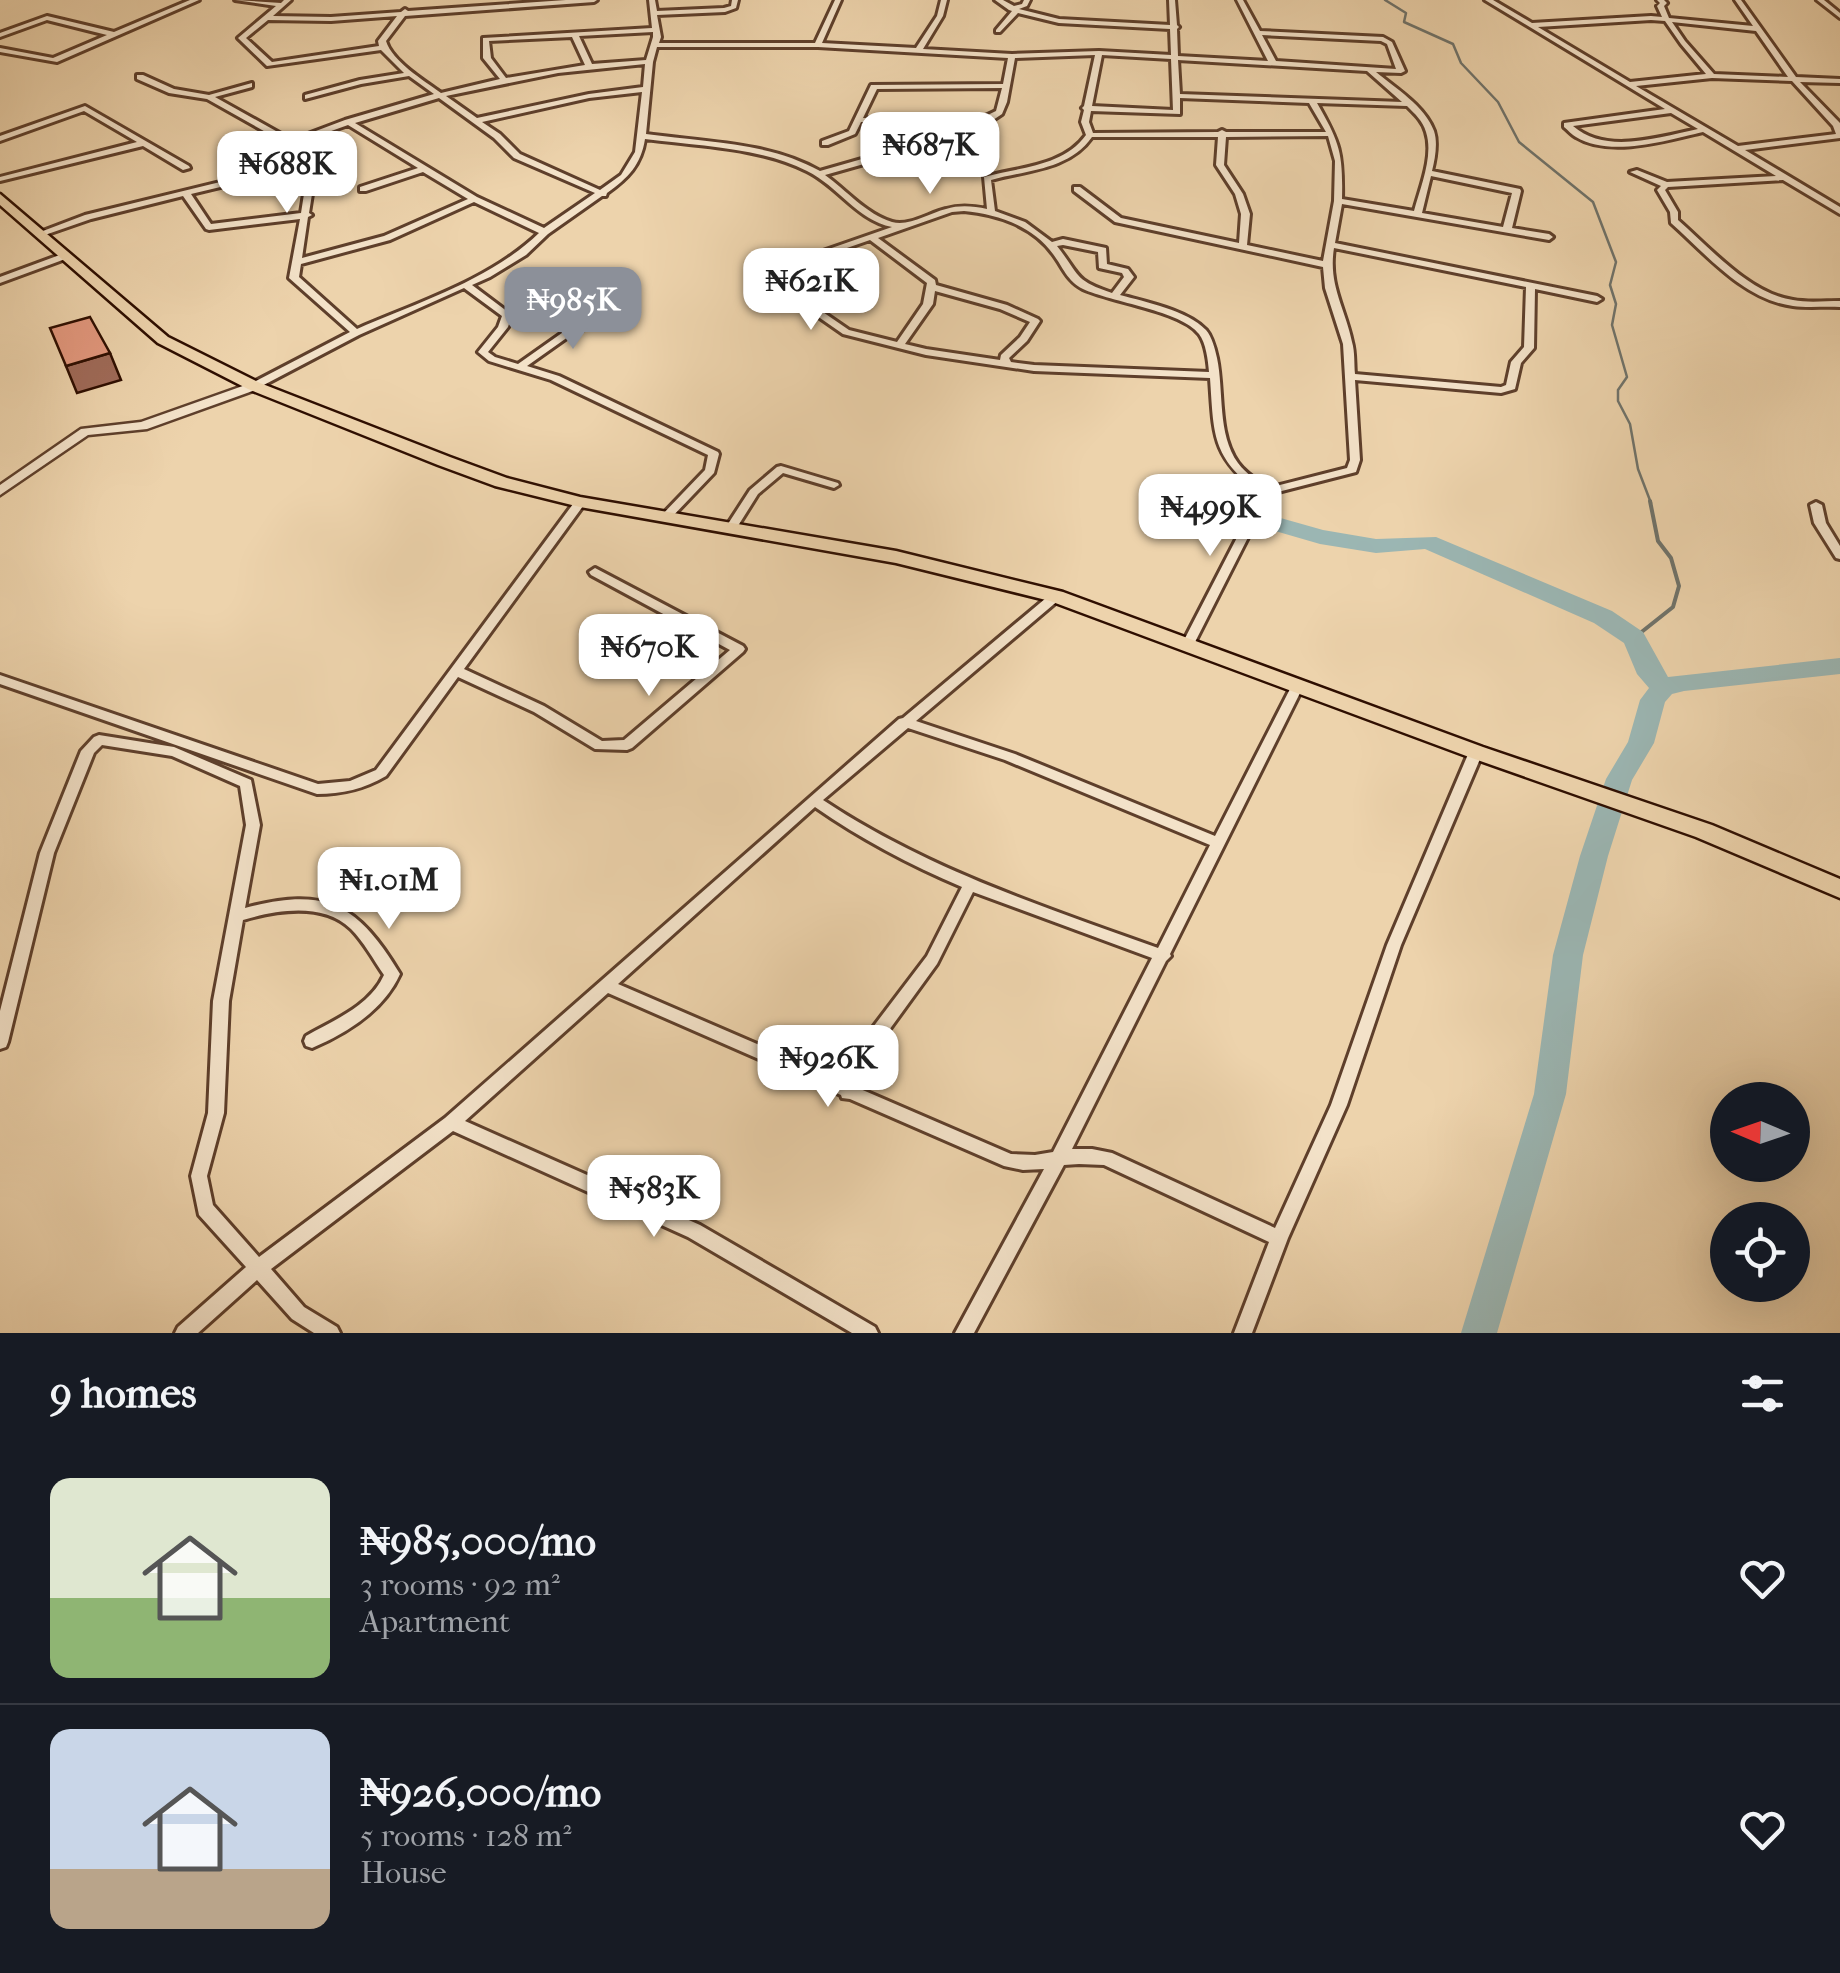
<!DOCTYPE html>
<html lang="en">
<head>
<meta charset="utf-8">
<style>
	:root { --surface:#171b24; --page:#20242c; --text:#f1f3f6; --muted:#9ea1a6; --line:#363941; --accent:#8c9099 }
	body { margin:0; font-family:"IM FELL French Canon",serif; background:var(--page); color:var(--text); height:100vh; display:flex; flex-direction:column; font-size:38px; white-space:nowrap }
	* { box-sizing:border-box; margin:0 }
	p { font-size:32px; color:var(--muted) }
	.icon { flex:none; width:55px; height:55px; fill:none; stroke:currentColor; stroke-width:2; stroke-linecap:round; stroke-linejoin:round }
	.map { position:relative; height:1333px; overflow:hidden }
	.side { display:flex; flex-direction:column; background:var(--surface); flex:1 }
	.side>* { flex:none }
	.needle { width:65px; rotate:272deg }
	.fabs { position:absolute; left:1710px; top:1082px; display:grid; gap:20px }
	.fabs a { display:grid; place-items:center; width:100px; height:100px; border-radius:50%; background:var(--surface); box-shadow:0 10px 40px #0002; font-size:50px }
	.price { position:absolute; translate:-50% -85px; padding:0 22px; border-radius:20px; background:#fff; color:#222; font-size:32px; line-height:65px; filter:drop-shadow(0 2px 5px #0008) }
	.price::after { content:''; position:absolute; left:50%; top:60px; width:30px; height:22px; margin-left:-15px; background:inherit; clip-path:polygon(0 0,100% 0,50% 100%) }
	.price.on { background:var(--accent); color:#fff }
	ul { padding:0; list-style:none }
	li { display:flex; align-items:center; gap:30px; height:250px; padding:0 50px }
	li+li { border-top:2px solid var(--line) }
	li span { display:grid; place-items:center; flex:none; width:280px; height:200px; border-radius:20px; color:#555 }
	li>.icon { margin-inline-start:auto }
	span .icon { width:120px; height:120px; fill:#fffc; stroke-width:1 }
	li b { font-size:42px }
	h2 { display:flex; justify-content:space-between; align-items:center; height:120px; padding:0 50px; font-size:42px }
	.map>svg:first-child { display:block }
	.lines { fill:none; stroke-linecap:round; stroke-linejoin:round }
	.stream-far1 { stroke:#6f736b; stroke-width:2.5 }
	.stream { stroke:#6f736b; stroke-width:4 }
	.river { fill:#9bb6b3; fill-rule:evenodd }
	.minor-casing { stroke:#5e3f2b; stroke-width:6 }
	.tertiary-casing { stroke:#5e3f2b; stroke-width:5 }
	.primary-casing { stroke:#2e0e00; stroke-width:5 }
	.minor { fill:#f3e2c9; fill-rule:evenodd }
	.tertiary { fill:#f3e2c9; fill-rule:evenodd }
	.primary { fill:#edd3ac; fill-rule:evenodd }
	.shaded-wall { fill:#9f6a58; stroke:#2e0e00; stroke-width:2.5 }
	.building { fill:#e3987e; stroke:#2e0e00; stroke-width:2.5 }
</style>
</head>
<body>
<div class="map">
<svg width="1840" height="1333" viewBox="0 0 1840 1333">
	<rect width="100%" height="100%" fill="#edd3ac"/>
	<filter id="stains"><feTurbulence type="fractalNoise" baseFrequency=".002" numOctaves="4"/><feColorMatrix values="0 0 0 0 .2 0 0 0 0 .09 0 0 0 0 .02 0 0 0 .5 -.17"/></filter>
	<radialGradient id="worn" r=".72"><stop offset=".6" stop-color="#630" stop-opacity="0"/><stop offset="1" stop-color="#630" stop-opacity=".3"/></radialGradient>
	<g class="lines">
		<path class="stream-far1" d="M1385,0L1406,13L1404,22L1453,44L1461,63L1498,102L1519,142L1593,202L1616,262L1610,285L1616,304L1612,325L1627,377L1618,390V401L1630,424L1638,469L1651,503"/>
		<path class="stream" d="M1634,638L1673,607L1679,586L1671,558L1658,541L1650,501"/>
		<path class="river" d="M1256,511L1323,530L1376,539L1436,537L1612,611L1643,632L1668,677L1840,658V674L1684,691L1672,694L1665,702L1654,743L1632,780L1608,856L1583,955L1566,1094L1497,1333H1461L1534,1094L1553,955L1580,856L1606,779L1628,742L1640,700L1649,688L1637,674L1624,643L1594,623L1425,549L1376,553L1320,544L1248,523L1245,518Z"/>
		<defs>
			<path id="minor" d="M190,0H199L57,62L0,52V48L53,58L107,35L47,20L0,37V33L47,16L114,32Z
				M235,0L281,3L284,0H291L273,16L331,17L401,12L405,9L408,11L566,0H597L594,2L405,16L386,41C392,61 423,80 441,93L500,79L483,58V38L652,28L649,0H655L657,11L724,8L731,6L732,0H738L736,8L725,12L657,15L661,37L659,43H815L835,0H841L822,43L916,48L937,16L941,0H947L943,16L923,49L1012,54L1099,51L1171,55L1170,29L1059,23L1018,13L1000,32H996V30L1012,11L1009,10L995,0H1003L1014,6L1022,4L1024,0H1030L1027,6L1019,9L1059,19L1170,25L1169,0H1175L1177,25L1179,27L1177,29L1178,56L1268,61L1237,0H1243L1260,31L1383,37L1392,42L1405,71L1401,73L1376,72C1395,88 1425,106 1434,131C1438,143 1435,159 1432,171L1520,189L1521,191L1512,228L1549,234L1553,237L1549,240L1342,204L1335,243L1597,296L1602,299L1597,302L1535,289L1534,348L1521,363L1515,389L1501,393L1355,380L1360,460L1356,472L1270,494L1194,644L1188,648L1182,644L1260,493C1211,457 1214,434 1210,378L1034,371L926,355L843,334L757,274L892,227C857,220 838,186 807,171C759,147 698,146 645,139C641,165 628,178 607,193L606,196H602L548,234L526,255L490,277L472,285L512,315L508,327L488,352L495,357L518,364L569,328L609,316H615V320L575,332L527,366L559,376L718,452L719,454L714,473L670,519L666,520L660,517L705,470L708,455L551,380L489,361L478,352L498,327L502,316L464,288L359,335L258,388H250V384L350,332L289,278L300,219L209,230L206,229L183,196L91,219L42,236L35,234L85,215L294,164L287,144L207,99L169,93L137,79V75H143L174,89L209,95L252,83V87L215,97L292,140L345,120L434,94L409,76L361,84L305,99V95L360,80L404,73L381,50L267,66L238,38L276,6ZM397,16L378,41L379,46L272,62L246,38L268,20L331,21ZM653,32V37L646,60L592,64L579,36ZM1262,35L1381,41L1387,44L1396,69L1276,61ZM572,37L585,65L506,78L491,58L489,41ZM657,47H818L1008,58L1003,84L871,85L849,131L822,141V145H828L855,134L861,122L931,123L957,129L932,139L820,171C769,142 703,142 646,134L653,62ZM1095,55L1084,106L1082,108L1084,110L1081,122L1086,135C1063,167 1019,167 984,177L987,209C973,206 959,205 946,209C929,213 909,227 892,222C866,214 846,190 825,175L938,143L993,120L1002,114L1007,102L1015,58ZM1102,55L1171,59L1173,110L1092,106ZM1178,60L1367,71L1402,102L1180,94ZM645,64L643,87L589,94L477,118L446,96L558,73ZM1002,88L996,111L965,126L931,119L863,118L877,89ZM642,92L635,152L621,175L600,190L520,154L500,134L482,122L589,98ZM439,98L494,138L514,158L595,193L544,228L477,197L355,123ZM1180,98L1309,103L1326,132H1226L1222,130L1218,132L1093,133L1089,122L1091,111L1180,114ZM1317,103L1407,106C1415,114 1423,121 1426,132C1434,156 1420,188 1414,211L1342,199C1343,153 1340,143 1317,103ZM348,125L418,168L360,187V191H366L423,172L468,199L384,236L302,258L308,217L312,215L309,213L312,194L295,144ZM1328,136L1335,161L1334,201L1323,261L1247,245L1250,214L1243,194L1224,165L1226,137ZM1092,137H1218L1216,165L1235,194L1241,214L1239,243L1121,218L1080,187H1074V191L1115,222L1323,267L1325,288L1343,344L1350,460L1347,468L1268,488C1258,481 1246,474 1238,463C1217,434 1224,391 1217,358C1215,349 1212,337 1206,330C1187,310 1145,302 1120,295L1134,277L1128,269L1107,264L1106,248L1063,239L1052,242L1025,222L995,211L991,180C1027,170 1069,170 1092,137ZM296,169L304,194L301,213L211,224L191,194ZM1431,176L1512,193L1503,227L1422,213ZM474,202L539,233C490,280 419,302 357,329L299,277L301,264L390,240ZM964,211C997,214 1033,226 1053,254C1063,267 1067,281 1083,289C1111,302 1182,311 1199,334C1206,343 1208,360 1209,372L1034,365L1011,362L1009,358L1027,341L1040,321L1038,319L1007,305L936,285L935,280L878,238L952,212ZM870,240L927,283L923,304L897,342L849,330L769,275ZM1063,245L1098,252L1099,268L1122,273L1124,277L1112,293C1073,280 1080,275 1057,246ZM1334,248L1526,287L1524,347L1511,362L1506,385L1501,387L1355,374C1354,364 1355,352 1352,342C1345,308 1328,285 1334,248ZM935,291L1000,309L1030,322L1020,337L1001,355L1000,360L926,349L905,344L933,304Z
				M1485,0H1493L1532,23L1651,16L1662,17L1657,6L1660,3L1657,0H1664L1667,3L1664,6L1669,18L1753,26L1735,0H1741L1796,77L1840,79V83L1800,82L1840,123V138L1745,150L1840,207V214L1783,180L1668,187L1665,190L1678,212V220C1710,248 1750,294 1793,300C1808,303 1825,301 1840,301V307C1825,306 1808,308 1793,306C1744,300 1706,254 1671,223L1670,212L1657,190L1661,186L1630,172L1637,170L1667,182L1776,176L1703,132C1668,140 1610,158 1576,137C1572,135 1568,130 1564,127V123L1665,109ZM1651,20L1665,21L1681,44L1706,74L1630,82L1538,27ZM1672,22L1756,31L1788,77L1714,74L1685,41ZM1712,78L1792,81L1833,126L1836,134L1738,146L1636,86ZM1671,113L1698,129C1659,137 1606,155 1573,126Z
				M1817,0H1824L1840,13V18Z
				M85,106L189,166L190,168L183,170L143,146L0,181V177L137,142L84,111L0,141V136Z
				M65,253L69,256L68,258L0,283V277Z
				M781,466L838,483L839,485L834,488L783,473L758,494L736,529H728L726,527L750,490L777,467Z
				M580,499L586,502L464,669L544,706L602,741L624,740L730,650L591,575L589,572L595,568L743,646L745,649L743,652L632,748L627,750L595,749L534,712L458,677L386,776C364,789 342,794 317,794L0,684V675L318,784L350,781L376,770L576,500Z
				M1816,502L1822,505L1826,523L1840,546V559L1836,558L1814,523L1810,505Z
				M1056,592L1062,596L1060,599L916,721L1015,754L1215,836L1291,687L1297,683L1303,687L1170,954L1171,956L1166,961L1072,1149H1092L1112,1153L1275,1228L1331,1105L1387,945L1469,752L1471,749H1481L1483,752L1401,945L1347,1105L1288,1238L1252,1333H1234L1269,1242L1104,1165L1079,1164L1064,1165L974,1333H955L1044,1169L1023,1170L1004,1166L850,1099L842,1098L841,1095L608,993L465,1121L700,1225L875,1327L878,1333H852L688,1237L453,1131L271,1269L304,1307L337,1327L340,1333H314L292,1319L257,1280L198,1333H175L178,1327L246,1267L199,1215L191,1176L208,1113L213,1001L246,825L240,786L172,756L102,745L94,753L54,853L8,1042L6,1047L0,1049V1011L40,853L81,751L94,737L99,735L174,747L251,780L260,825L245,908C326,886 358,904 400,974C384,1010 347,1033 312,1048L306,1046L304,1041L306,1036C334,1020 370,1006 384,975C373,959 364,942 351,929C323,902 277,910 243,920L229,1001L224,1113L207,1176L213,1205L259,1257L445,1118L899,719L903,718L1052,593ZM908,728L1005,760L1210,845L1158,948C1041,906 927,869 823,800ZM815,807C861,839 910,865 962,887L927,956L864,1039L845,1082L618,984ZM973,892L1152,958L1053,1152L1035,1155L1011,1154L858,1088L876,1048L937,964Z"/>
			<path id="tertiary" d="M254,382L260,386L258,389L147,429L88,435L0,495V485L81,429L141,422Z"/>
			<path id="primary" d="M0,194L168,337L260,383L450,457L507,478L580,497L896,551L1063,592L1483,747L1712,825L1840,879V898L1696,837L1469,757L1050,601L896,563L580,507L495,486L438,465L248,389L158,343L0,205Z"/>
		</defs>
		<use href="#minor" class="minor-casing"/>
		<use href="#tertiary" class="tertiary-casing"/>
		<use href="#primary" class="primary-casing"/>
		<use href="#minor" class="minor"/>
		<use href="#tertiary" class="tertiary"/>
		<use href="#primary" class="primary"/>
	</g>
	<path class="shaded-wall" d="M110,353L121,380L77,393L66,366Z"/>
	<path class="building" d="M90,317L110,353L66,366L50,328Z"/>
	<rect width="100%" height="100%" filter="url(#stains)"/>
	<rect width="100%" height="100%" fill="url(#worn)"/>
</svg>
<div class="fabs">
<a><svg class="needle" viewBox="-14 -14 28 28"><path d="M0-13l5 13h-10z" fill="#e53935"/><path d="M0 13l5-13h-10z" fill="#9ea1a6"/></svg></a>
<a><svg class="icon" aria-label="locate" viewBox="0 0 24 24"><circle cx="12" cy="12" r="6"/><path d="M12 2v4M12 18v4M2 12h4M18 12h4"/></svg></a>
</div>
<b class="price" style="left:930px;top:197px">₦687K</b>
<b class="price" style="left:287px;top:216px">₦688K</b>
<b class="price" style="left:811px;top:333px">₦621K</b>
<b class="price on" style="left:573px;top:352px">₦985K</b>
<b class="price" style="left:1210px;top:559px">₦499K</b>
<b class="price" style="left:649px;top:699px">₦670K</b>
<b class="price" style="left:389px;top:932px">₦1.01M</b>
<b class="price" style="left:828px;top:1110px">₦926K</b>
<b class="price" style="left:654px;top:1240px">₦583K</b>
</div>
<section class="side">
<h2>9 homes<svg class="icon" aria-label="filters" viewBox="0 0 24 24"><path d="M4 7h16M4 17h16"/><circle cx="9" cy="7" r="2"/><circle cx="15" cy="17" r="2"/></svg></h2>
<ul>
<li><span style="background:linear-gradient(#dfe7d0 60%,#8fb573 0)"><svg class="icon" aria-label="home" viewBox="0 0 24 24"><path d="M3 11l9-7 9 7M6 9v11h12V9"/></svg></span><div><b>₦985,000/mo</b><p>3 rooms · 92 m²</p><p>Apartment</p></div><svg class="icon" aria-label="heart" viewBox="0 0 24 24"><path d="M12 20l-8-8c-3-5 5-10 8-4 3-6 11-1 8 4z"/></svg></li>
<li><span style="background:linear-gradient(#c9d6e8 70%,#b9a48a 0)"><svg class="icon" aria-label="home" viewBox="0 0 24 24"><path d="M3 11l9-7 9 7M6 9v11h12V9"/></svg></span><div><b>₦926,000/mo</b><p>5 rooms · 128 m²</p><p>House</p></div><svg class="icon" aria-label="heart" viewBox="0 0 24 24"><path d="M12 20l-8-8c-3-5 5-10 8-4 3-6 11-1 8 4z"/></svg></li>
</ul>
</section>
</body>
</html>
